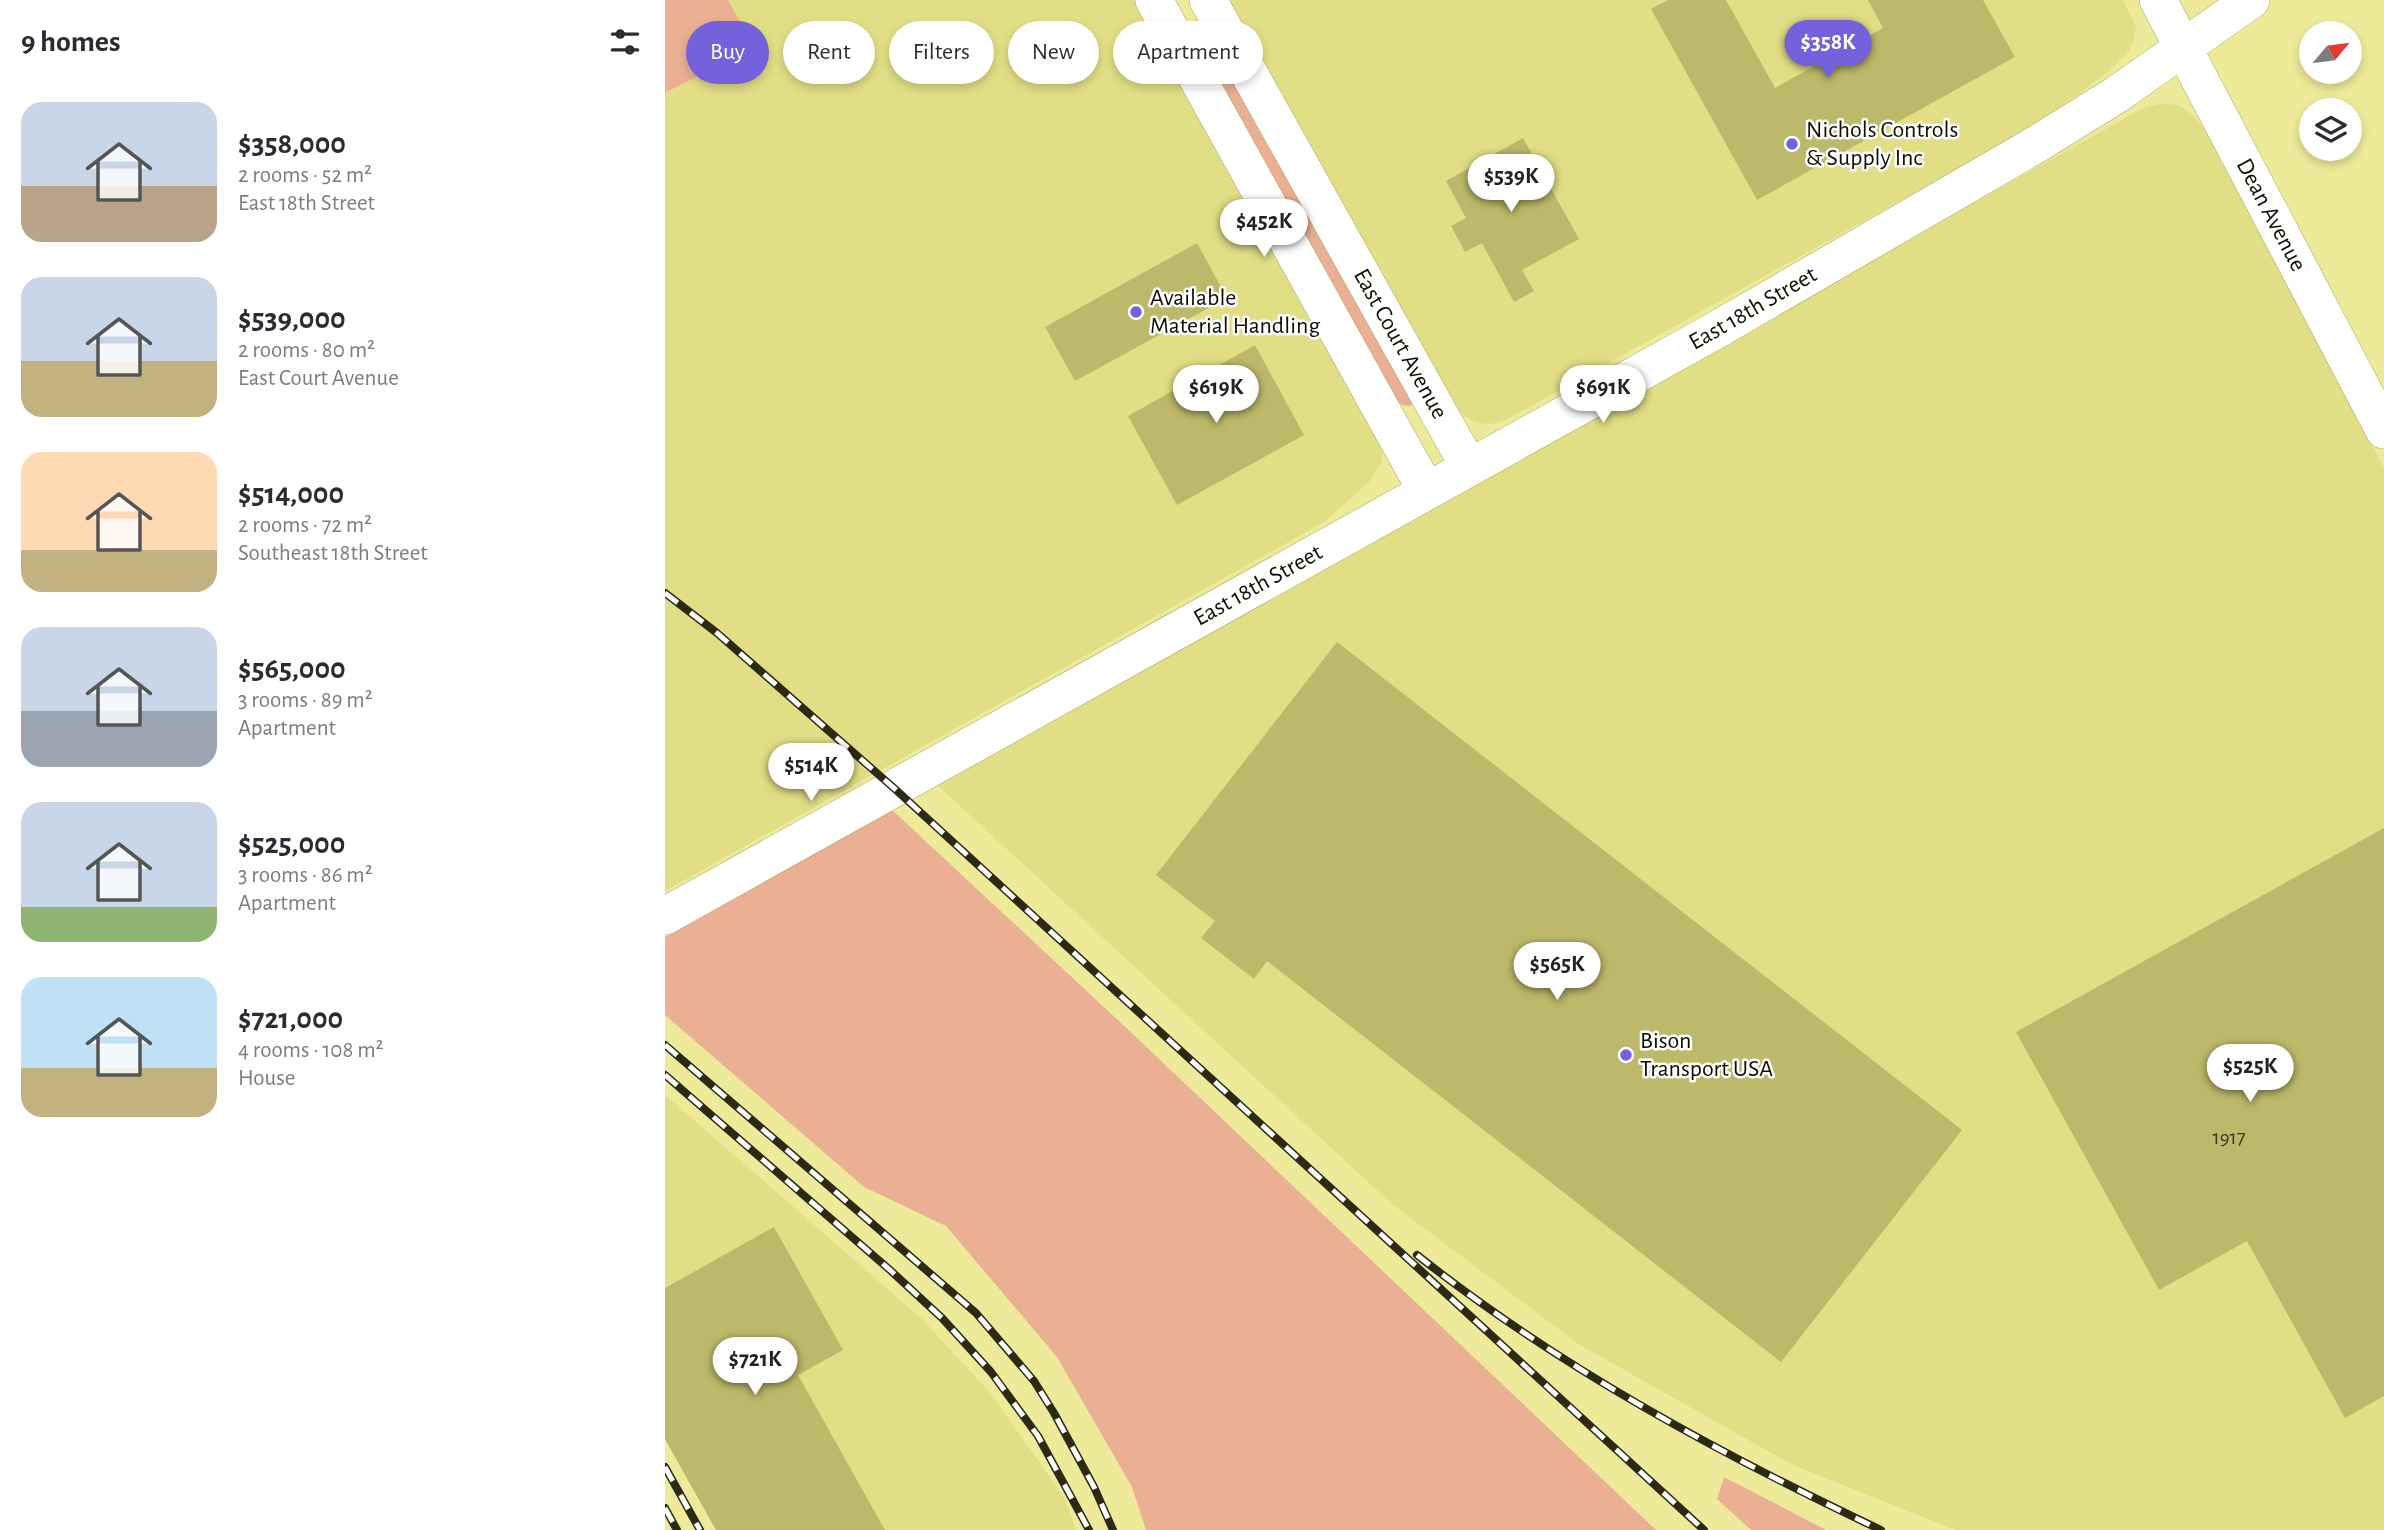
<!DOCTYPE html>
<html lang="en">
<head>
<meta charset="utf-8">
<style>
	:root { --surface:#fff; --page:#f2f2f3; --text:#2b2b33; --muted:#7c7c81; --accent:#7461db }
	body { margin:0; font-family:"Alegreya Sans",sans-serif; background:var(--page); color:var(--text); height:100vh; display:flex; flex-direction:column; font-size:26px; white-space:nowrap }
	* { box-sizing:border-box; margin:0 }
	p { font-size:23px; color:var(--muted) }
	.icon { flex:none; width:38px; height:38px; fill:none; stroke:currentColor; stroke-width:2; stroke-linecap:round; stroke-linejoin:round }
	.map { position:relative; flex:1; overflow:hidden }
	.drawer { display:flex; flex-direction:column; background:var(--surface); width:665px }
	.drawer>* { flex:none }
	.hud { position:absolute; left:21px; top:21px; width:665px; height:63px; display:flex; gap:14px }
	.needle { width:46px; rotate:61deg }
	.buttons { position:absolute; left:1634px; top:21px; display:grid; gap:14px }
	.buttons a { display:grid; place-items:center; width:63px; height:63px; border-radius:50%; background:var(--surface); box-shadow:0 4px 10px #0003; font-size:35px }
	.price { position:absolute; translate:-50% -60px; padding:0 16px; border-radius:24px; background:#fff; color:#222; font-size:23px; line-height:46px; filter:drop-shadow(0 2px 4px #0008) }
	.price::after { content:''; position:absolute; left:50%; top:42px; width:21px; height:16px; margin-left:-10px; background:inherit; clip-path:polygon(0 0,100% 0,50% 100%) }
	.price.active { background:var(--accent); color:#fff }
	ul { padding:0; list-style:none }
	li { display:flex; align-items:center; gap:21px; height:175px; padding:0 21px }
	li span { display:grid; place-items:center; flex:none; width:196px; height:140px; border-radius:21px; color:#555 }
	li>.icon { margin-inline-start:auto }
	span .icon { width:84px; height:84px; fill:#fffc; stroke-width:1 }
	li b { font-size:30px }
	h2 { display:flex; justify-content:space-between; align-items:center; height:84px; padding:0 21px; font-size:30px }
	.tag { padding:0 24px; border-radius:32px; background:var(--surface); box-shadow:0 4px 10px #0003; font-size:24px; line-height:63px }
	.tag.active { background:var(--accent); color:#fff }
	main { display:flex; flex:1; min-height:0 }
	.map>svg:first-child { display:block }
	.built { fill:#e2de85 }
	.green { fill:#ebb094 }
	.building { fill:#bdb96a }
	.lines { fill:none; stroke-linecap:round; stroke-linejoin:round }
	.minor-casing { stroke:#a9a657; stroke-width:38 }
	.minor { stroke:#fff; stroke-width:37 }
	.rail-casing { stroke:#2c2a14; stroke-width:8 }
	.rail { stroke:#fff; stroke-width:5; stroke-dasharray:16; stroke-linecap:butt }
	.poi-dot { fill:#7461db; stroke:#fff; stroke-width:2.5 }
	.labels { text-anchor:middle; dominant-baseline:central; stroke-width:5; stroke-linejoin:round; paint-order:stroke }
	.number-label { font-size:21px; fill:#3a381a }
	.poi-label { font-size:24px; fill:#0e0d00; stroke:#fff; text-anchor:start }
	.street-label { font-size:24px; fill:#0e0d00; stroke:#fff }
</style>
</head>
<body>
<main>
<section class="drawer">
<h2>9 homes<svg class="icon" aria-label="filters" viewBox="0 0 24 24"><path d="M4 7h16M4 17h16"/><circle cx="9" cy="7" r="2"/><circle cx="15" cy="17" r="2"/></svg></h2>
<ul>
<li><span style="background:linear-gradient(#c9d6e8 60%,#b9a48a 0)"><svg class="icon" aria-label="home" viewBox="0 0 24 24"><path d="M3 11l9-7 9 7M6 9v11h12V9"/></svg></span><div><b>$358,000</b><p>2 rooms · 52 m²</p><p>East 18th Street</p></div></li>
<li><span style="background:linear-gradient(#c9d6e8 60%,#c2b280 0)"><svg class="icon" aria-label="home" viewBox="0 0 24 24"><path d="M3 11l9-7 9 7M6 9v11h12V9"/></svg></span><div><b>$539,000</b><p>2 rooms · 80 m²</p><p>East Court Avenue</p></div></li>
<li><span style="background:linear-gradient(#ffd9b3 70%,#c2b280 0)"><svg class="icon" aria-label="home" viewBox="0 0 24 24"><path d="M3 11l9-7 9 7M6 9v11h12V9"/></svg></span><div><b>$514,000</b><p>2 rooms · 72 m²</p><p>Southeast 18th Street</p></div></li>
<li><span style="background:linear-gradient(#c9d6e8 60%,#9aa5b1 0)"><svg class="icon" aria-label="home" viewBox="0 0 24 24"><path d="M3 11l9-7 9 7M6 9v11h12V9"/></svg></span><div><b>$565,000</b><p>3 rooms · 89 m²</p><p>Apartment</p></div></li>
<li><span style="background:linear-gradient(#c9d6e8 75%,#8fb573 0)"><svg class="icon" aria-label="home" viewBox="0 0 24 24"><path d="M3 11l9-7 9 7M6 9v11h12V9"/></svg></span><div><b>$525,000</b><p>3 rooms · 86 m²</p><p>Apartment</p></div></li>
<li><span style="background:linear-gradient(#bfe0f5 65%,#c2b280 0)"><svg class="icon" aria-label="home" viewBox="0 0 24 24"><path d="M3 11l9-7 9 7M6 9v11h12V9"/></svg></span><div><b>$721,000</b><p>4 rooms · 108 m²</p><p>House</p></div></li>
</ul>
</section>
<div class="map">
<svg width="1719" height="1530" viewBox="0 0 1719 1530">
	<rect width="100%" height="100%" fill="#edea99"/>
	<path class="built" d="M63,0H476L719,451L716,464L705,481L659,522L0,891V93L39,73L80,31Z
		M564,0H1458L1471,27L1469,39L1464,51L1444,71L1392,110L1335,145L841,420L826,424L810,422L791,410Z
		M1495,104L1513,105L1528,115L1540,130L1719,468V1530H1291L1126,1464L915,1345L727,1204L270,783L1480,107Z
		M0,1095L258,1320L327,1395L400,1499L411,1530H51L0,1439Z"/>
	<path class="green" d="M0,0H63L80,31L39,73L0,93Z
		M545,41L750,401L745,406L737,405L730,399L539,56L538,47Z
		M226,809L455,1022L991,1530H481L467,1487L392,1357L281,1226L199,1187L0,1015V937Z
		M1059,1477L1161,1530H1086L1052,1499Z"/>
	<path class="building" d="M1003,0H1061L1110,88L1218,28L1203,0H1318L1350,57L1092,200L986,9Z
		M858,138L914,239L857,270L869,291L849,302L817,243L800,252L786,226L801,218L781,181Z
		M532,243L562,298L410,381L380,327Z
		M590,345L639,435L512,505L463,416Z
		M672,642L1297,1130L1116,1362L602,961L589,979L536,938L550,921L491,875Z
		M1719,828V1396L1680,1418L1582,1241L1494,1290L1351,1032Z
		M109,1227L178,1350L133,1375L220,1530H51L0,1439V1288Z"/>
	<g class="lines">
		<defs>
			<g id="minor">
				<path d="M489,0L761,490"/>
				<path id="s1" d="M543,0L804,467"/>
				<path id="s2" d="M1493,0L1719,430"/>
				<path id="s3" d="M0,916L1053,329L1372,144L1451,95L1586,0"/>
			</g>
		</defs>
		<use href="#minor" class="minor-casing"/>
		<use href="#minor" class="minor"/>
		<defs>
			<path id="rail" d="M0,593L52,633L230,789L1039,1530
				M0,1045L311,1313L369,1381L389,1413L429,1487L448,1530
				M0,1075L225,1270L277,1318L326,1372L373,1436L424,1530
				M752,1255C894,1367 1053,1453 1216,1530
				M0,1467L35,1530
				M0,1508L12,1530"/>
		</defs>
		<use href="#rail" class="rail-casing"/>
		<use href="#rail" class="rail"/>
	</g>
	<g class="poi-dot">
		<circle cx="1127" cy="144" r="7"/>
		<circle cx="471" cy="312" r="7"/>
		<circle cx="961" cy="1055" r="7"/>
	</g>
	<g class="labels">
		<g class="number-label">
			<text x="1564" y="1137">1917</text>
		</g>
		<g class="poi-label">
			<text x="1141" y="130">Nichols Controls<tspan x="1141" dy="28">&amp; Supply Inc</tspan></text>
			<text x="485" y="298">Available<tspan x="485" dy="28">Material Handling</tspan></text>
			<text x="975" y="1041">Bison<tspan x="975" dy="28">Transport USA</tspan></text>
		</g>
		<g class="street-label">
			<text stroke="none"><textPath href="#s2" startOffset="243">Dean Avenue</textPath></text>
			<text stroke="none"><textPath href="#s3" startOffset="1246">East 18th Street</textPath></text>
			<text stroke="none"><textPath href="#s1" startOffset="394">East Court Avenue</textPath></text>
			<text stroke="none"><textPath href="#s3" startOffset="679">East 18th Street</textPath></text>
		</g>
	</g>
</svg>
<div class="buttons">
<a><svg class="needle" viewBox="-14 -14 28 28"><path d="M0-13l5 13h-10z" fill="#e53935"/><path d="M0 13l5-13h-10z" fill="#7c7c81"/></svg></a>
<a><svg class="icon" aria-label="layers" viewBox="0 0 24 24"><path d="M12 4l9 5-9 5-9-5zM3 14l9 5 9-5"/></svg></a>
</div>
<b class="price active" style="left:1163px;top:80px">$358K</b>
<b class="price" style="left:846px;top:214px">$539K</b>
<b class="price" style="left:599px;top:259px">$452K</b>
<b class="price" style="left:551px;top:425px">$619K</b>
<b class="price" style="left:938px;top:425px">$691K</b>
<b class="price" style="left:146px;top:803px">$514K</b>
<b class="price" style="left:892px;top:1002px">$565K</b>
<b class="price" style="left:1585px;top:1104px">$525K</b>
<b class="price" style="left:90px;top:1397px">$721K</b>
<div class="hud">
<a class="tag active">Buy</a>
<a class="tag">Rent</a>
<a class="tag">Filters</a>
<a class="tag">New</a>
<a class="tag">Apartment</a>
</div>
</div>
</main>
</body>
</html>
